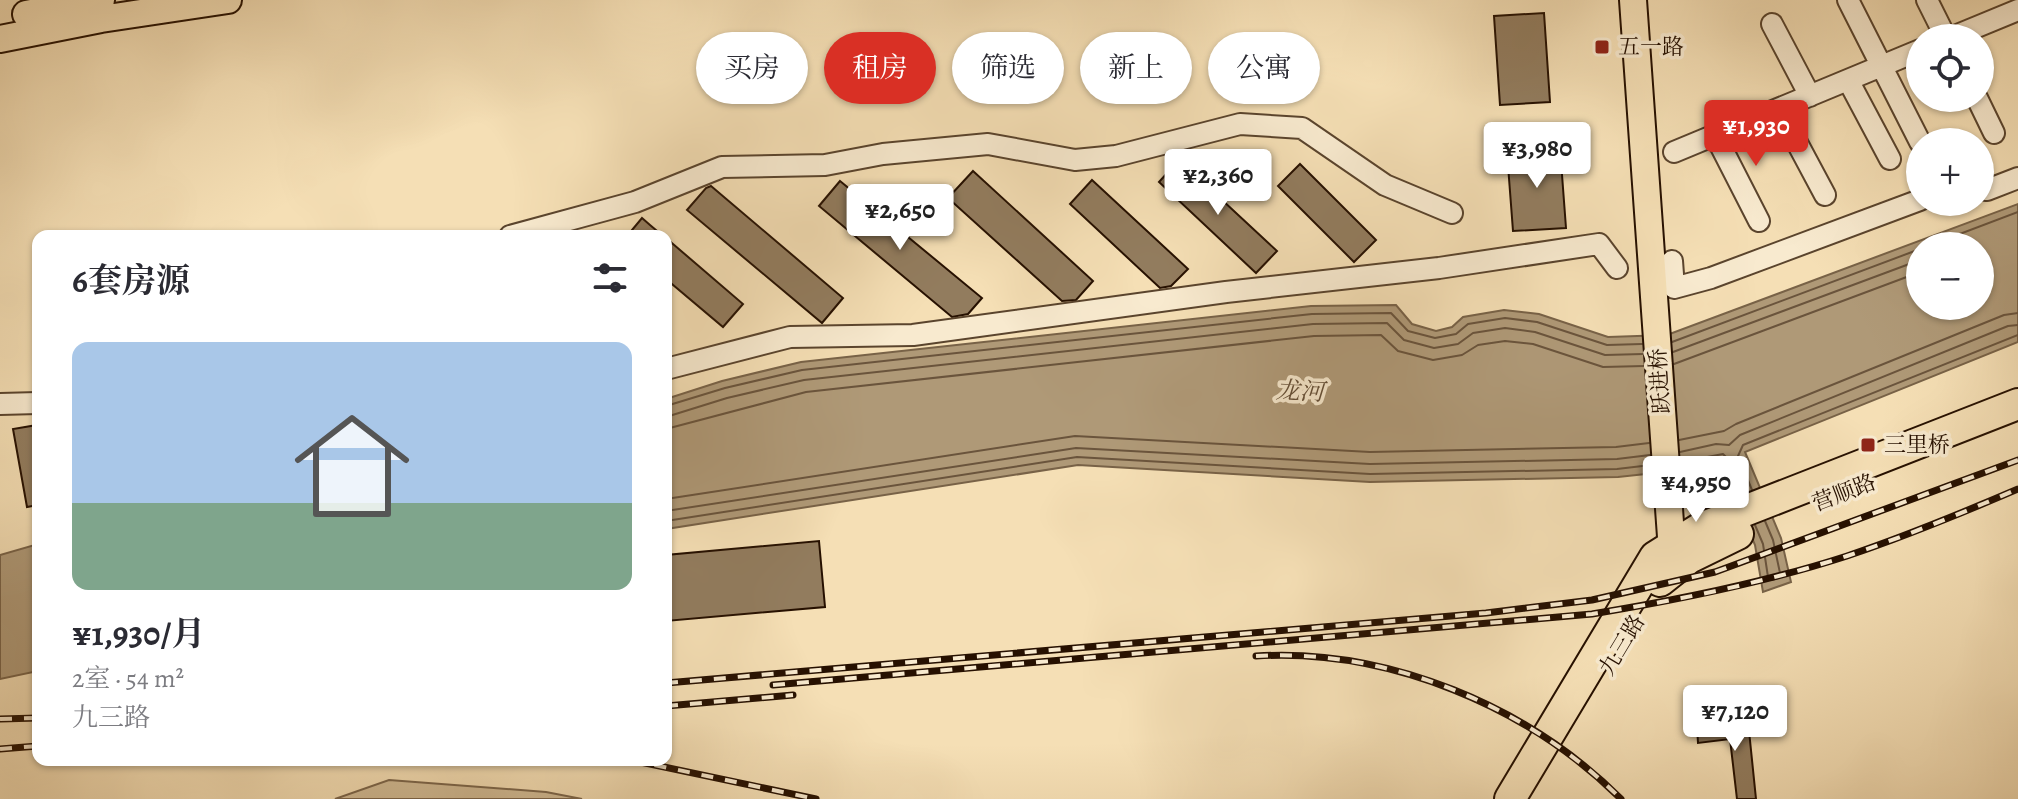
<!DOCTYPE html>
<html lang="zh">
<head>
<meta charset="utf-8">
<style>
	:root { --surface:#fff; --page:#f2f2f3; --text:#2b2b33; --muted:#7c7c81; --accent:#d93025 }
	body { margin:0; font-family:Alegreya,"Noto Serif SC",serif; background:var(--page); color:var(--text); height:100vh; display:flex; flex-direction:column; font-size:30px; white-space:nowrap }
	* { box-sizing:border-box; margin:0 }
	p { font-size:26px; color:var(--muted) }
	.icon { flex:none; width:44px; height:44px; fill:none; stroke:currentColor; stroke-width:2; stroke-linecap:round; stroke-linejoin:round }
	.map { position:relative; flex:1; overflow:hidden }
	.panel { position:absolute; left:32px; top:230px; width:640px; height:536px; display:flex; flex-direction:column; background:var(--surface); border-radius:16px; box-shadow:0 2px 6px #0004 }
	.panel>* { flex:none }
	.guide { position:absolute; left:696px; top:32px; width:760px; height:72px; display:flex; gap:16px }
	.buttons { position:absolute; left:1906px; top:24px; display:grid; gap:16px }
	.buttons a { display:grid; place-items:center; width:88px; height:88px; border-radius:50%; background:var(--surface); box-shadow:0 2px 6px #0004; font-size:40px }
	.price { position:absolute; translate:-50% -68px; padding:0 18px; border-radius:8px; background:#fff; color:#222; font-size:26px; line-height:52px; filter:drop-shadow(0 2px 4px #0008) }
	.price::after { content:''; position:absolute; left:50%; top:48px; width:24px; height:18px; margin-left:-12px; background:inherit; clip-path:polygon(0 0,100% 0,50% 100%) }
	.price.active { background:var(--accent); color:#fff }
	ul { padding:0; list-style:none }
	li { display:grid; align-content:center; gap:16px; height:424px; padding:0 40px }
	li span { display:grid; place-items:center; height:248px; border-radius:16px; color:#555 }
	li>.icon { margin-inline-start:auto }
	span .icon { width:144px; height:144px; fill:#fffc; stroke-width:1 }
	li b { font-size:34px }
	h2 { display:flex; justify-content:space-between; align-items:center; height:96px; padding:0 40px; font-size:34px }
	.pill { padding:0 28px; border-radius:36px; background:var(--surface); box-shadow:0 2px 6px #0004; font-size:28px; line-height:72px }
	.pill.active { background:var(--accent); color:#fff }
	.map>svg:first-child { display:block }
	.green { fill:#d2bc96; stroke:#7c664b; stroke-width:2 }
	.water { fill:#af9977; stroke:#786247; stroke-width:2; fill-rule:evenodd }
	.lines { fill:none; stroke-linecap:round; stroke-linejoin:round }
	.shore { stroke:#6a543c; stroke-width:2 }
	.building { fill:#927c5e; stroke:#261000; stroke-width:2 }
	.minor-casing { stroke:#5a442d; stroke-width:24 }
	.major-casing { stroke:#261000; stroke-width:30 }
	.highway-casing { stroke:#261000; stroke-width:34 }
	.minor { stroke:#f8eacf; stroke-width:20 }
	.major { stroke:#f5dfb5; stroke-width:26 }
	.highway { stroke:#f5dfb5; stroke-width:30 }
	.rail-casing { stroke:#261000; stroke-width:7 }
	.rail { stroke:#f8eacf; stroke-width:4; stroke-dasharray:12; stroke-linecap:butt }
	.poi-dot { fill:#8f2418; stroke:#f8eacf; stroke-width:3 }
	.labels { text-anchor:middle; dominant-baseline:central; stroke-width:7; stroke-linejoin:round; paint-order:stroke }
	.poi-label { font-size:22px; fill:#261000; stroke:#f8eacf; text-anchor:start }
	.street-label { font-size:22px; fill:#261000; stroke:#f8eacf }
	.water-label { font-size:24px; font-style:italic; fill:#644e36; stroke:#f8eacf }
</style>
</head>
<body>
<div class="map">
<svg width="2018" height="799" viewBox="0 0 2018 799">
	<rect width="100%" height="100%" fill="#f5dfb5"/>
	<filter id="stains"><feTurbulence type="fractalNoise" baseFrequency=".0025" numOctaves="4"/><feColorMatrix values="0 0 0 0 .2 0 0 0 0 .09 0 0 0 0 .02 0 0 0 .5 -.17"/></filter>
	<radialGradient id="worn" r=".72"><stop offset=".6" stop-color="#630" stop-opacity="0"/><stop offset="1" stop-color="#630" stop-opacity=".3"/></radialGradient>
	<path class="green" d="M389,780L546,792L582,799H335Z"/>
	<path class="water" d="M2018,204V342L1745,452L1781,538L1791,582L1763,592L1755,545L1720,461L1683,470L1618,477L1370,482L1078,465L666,529V399L722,381L801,362L1311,306L1396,305L1412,324L1436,331L1452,327L1463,317L1504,310L1539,314L1608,337L1667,335ZM1920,246H1980V306H1920Z
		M38,544V671L0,679V555Z"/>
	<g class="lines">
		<path class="shore" d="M1928,246L2018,212
			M1672,342L1920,249
			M1673,352L1920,260
			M1674,364L1920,272
			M666,406L725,388L802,370L1312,314L1391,313L1408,331L1435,338L1456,334L1468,324L1505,318L1537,322L1607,345L1642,344
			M666,417L727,398L804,380L1313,324L1387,323L1404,340L1434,348L1458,344L1473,333L1505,328L1535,332L1605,355L1643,354
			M666,429L806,392L1314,336L1381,335L1398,351L1433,360L1462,355L1478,345L1505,341L1533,344L1603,367L1644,366
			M1679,440L1724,431L1736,424L2004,315L2018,313
			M1680,452L1716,444L1729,445L1740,435L2008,326L2018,325
			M1681,462L1723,454L1728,459L1742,494
			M1752,490L1738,456L1743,445L2018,335
			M666,499L1075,436L1370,452L1616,447L1649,443
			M666,511L1076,448L1370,464L1617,459L1650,455
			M666,521L1077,457L1370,474L1617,469L1651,465
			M1755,525L1763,544L1768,577L1772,580L1778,578L1780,573L1773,540L1765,521"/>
	</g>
	<path class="building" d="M1544,13L1550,102L1500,105L1494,16Z
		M1560,148L1566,228L1513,231L1507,152Z
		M1179,160L1277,251L1256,273L1159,182Z
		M1300,164L1376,240L1354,262L1278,186Z
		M973,171L1093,281L1076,300L1062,301L948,198Z
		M1092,180L1188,269L1171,286L1160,288L1070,204Z
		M840,181L982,298L968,314L952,317L819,206Z
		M711,186L843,298L822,323L687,210L706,188Z
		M642,218L650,225L663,236H627Z
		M666,238L743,304L723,327L666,279Z
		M37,425L38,505L27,507L13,429Z
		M819,541L825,607L666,621V555Z
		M1748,721L1756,799H1737L1730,739L1698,743L1697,726Z"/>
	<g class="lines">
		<defs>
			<path id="minor" d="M1848,0L1920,142
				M1927,0L1946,38
				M1772,24L1810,96
				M1950,38L2018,10
				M1848,80L1890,159
				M1977,98L1994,133
				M1779,109L1825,195
				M1715,135L1759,221
				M1674,152L1920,50
				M1980,189L1987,190L2018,178
				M510,236L635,202L722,167L825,165L883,154L988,144L1075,160L1116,156L1240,124L1302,128L1385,185L1452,213
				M1672,261L1674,288L1711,278L1920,200
				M666,369L790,337L913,335L1226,292L1439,268L1599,244L1617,268
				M0,404L38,403"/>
			<path id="major" d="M1633,0L1673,565
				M26,14L101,0
				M0,39L101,19L228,0"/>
			<path id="highway" d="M1660,581L1689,558L1738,534
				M1510,799L1655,557L1701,528L2018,404"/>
		</defs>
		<use href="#minor" class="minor-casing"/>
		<use href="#major" class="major-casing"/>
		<use href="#highway" class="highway-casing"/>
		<use href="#minor" class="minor"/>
		<use href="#major" class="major"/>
		<use href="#highway" class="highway"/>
		<defs>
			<path id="rail" d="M1256,656C1388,648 1528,706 1621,799
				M666,683L1486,613L1592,600L1715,572L2018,460
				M773,685L1592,614C1678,600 1764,583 1847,556C1906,536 1962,513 2018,489
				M666,706L793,695
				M0,719L38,718
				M0,749L38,746
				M631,760L816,799"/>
		</defs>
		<use href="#rail" class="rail-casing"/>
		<use href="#rail" class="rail"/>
	</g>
	<g class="poi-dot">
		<rect x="1594" y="39" width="16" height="16" rx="4"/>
		<rect x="1860" y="437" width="16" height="16" rx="4"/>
	</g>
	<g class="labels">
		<g class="poi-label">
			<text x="1618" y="47">五一路</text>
			<text x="1884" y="445">三里桥</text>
		</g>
		<g class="street-label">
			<text transform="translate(1660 381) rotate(-94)">跃进桥</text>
			<text transform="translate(1844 493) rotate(-21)">营顺路</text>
			<text transform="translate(1622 645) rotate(-59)">九三路</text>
		</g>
		<g class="water-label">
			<text transform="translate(1300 391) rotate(3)">龙河</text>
		</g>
	</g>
	<rect width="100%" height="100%" filter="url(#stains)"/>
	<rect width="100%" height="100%" fill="url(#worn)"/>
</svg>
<div class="buttons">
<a><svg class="icon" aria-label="locate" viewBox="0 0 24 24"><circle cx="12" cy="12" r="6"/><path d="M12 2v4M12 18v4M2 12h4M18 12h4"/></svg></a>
<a>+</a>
<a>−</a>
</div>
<b class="price active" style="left:1756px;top:168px">¥1,930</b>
<b class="price" style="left:1537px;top:190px">¥3,980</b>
<b class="price" style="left:1218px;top:217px">¥2,360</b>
<b class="price" style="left:900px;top:252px">¥2,650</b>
<b class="price" style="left:1696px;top:524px">¥4,950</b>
<b class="price" style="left:1735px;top:753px">¥7,120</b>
<div class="guide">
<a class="pill">买房</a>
<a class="pill active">租房</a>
<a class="pill">筛选</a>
<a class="pill">新上</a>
<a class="pill">公寓</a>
</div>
<section class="panel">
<h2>6套房源<svg class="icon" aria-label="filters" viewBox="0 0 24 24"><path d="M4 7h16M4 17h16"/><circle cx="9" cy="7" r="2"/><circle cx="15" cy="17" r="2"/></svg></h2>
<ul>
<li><span style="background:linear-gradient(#a9c7e8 65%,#7fa58c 0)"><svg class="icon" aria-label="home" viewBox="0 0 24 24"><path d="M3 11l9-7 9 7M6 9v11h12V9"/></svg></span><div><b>¥1,930/月</b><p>2室 · 54 m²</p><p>九三路</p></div></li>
</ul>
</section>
</div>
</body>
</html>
